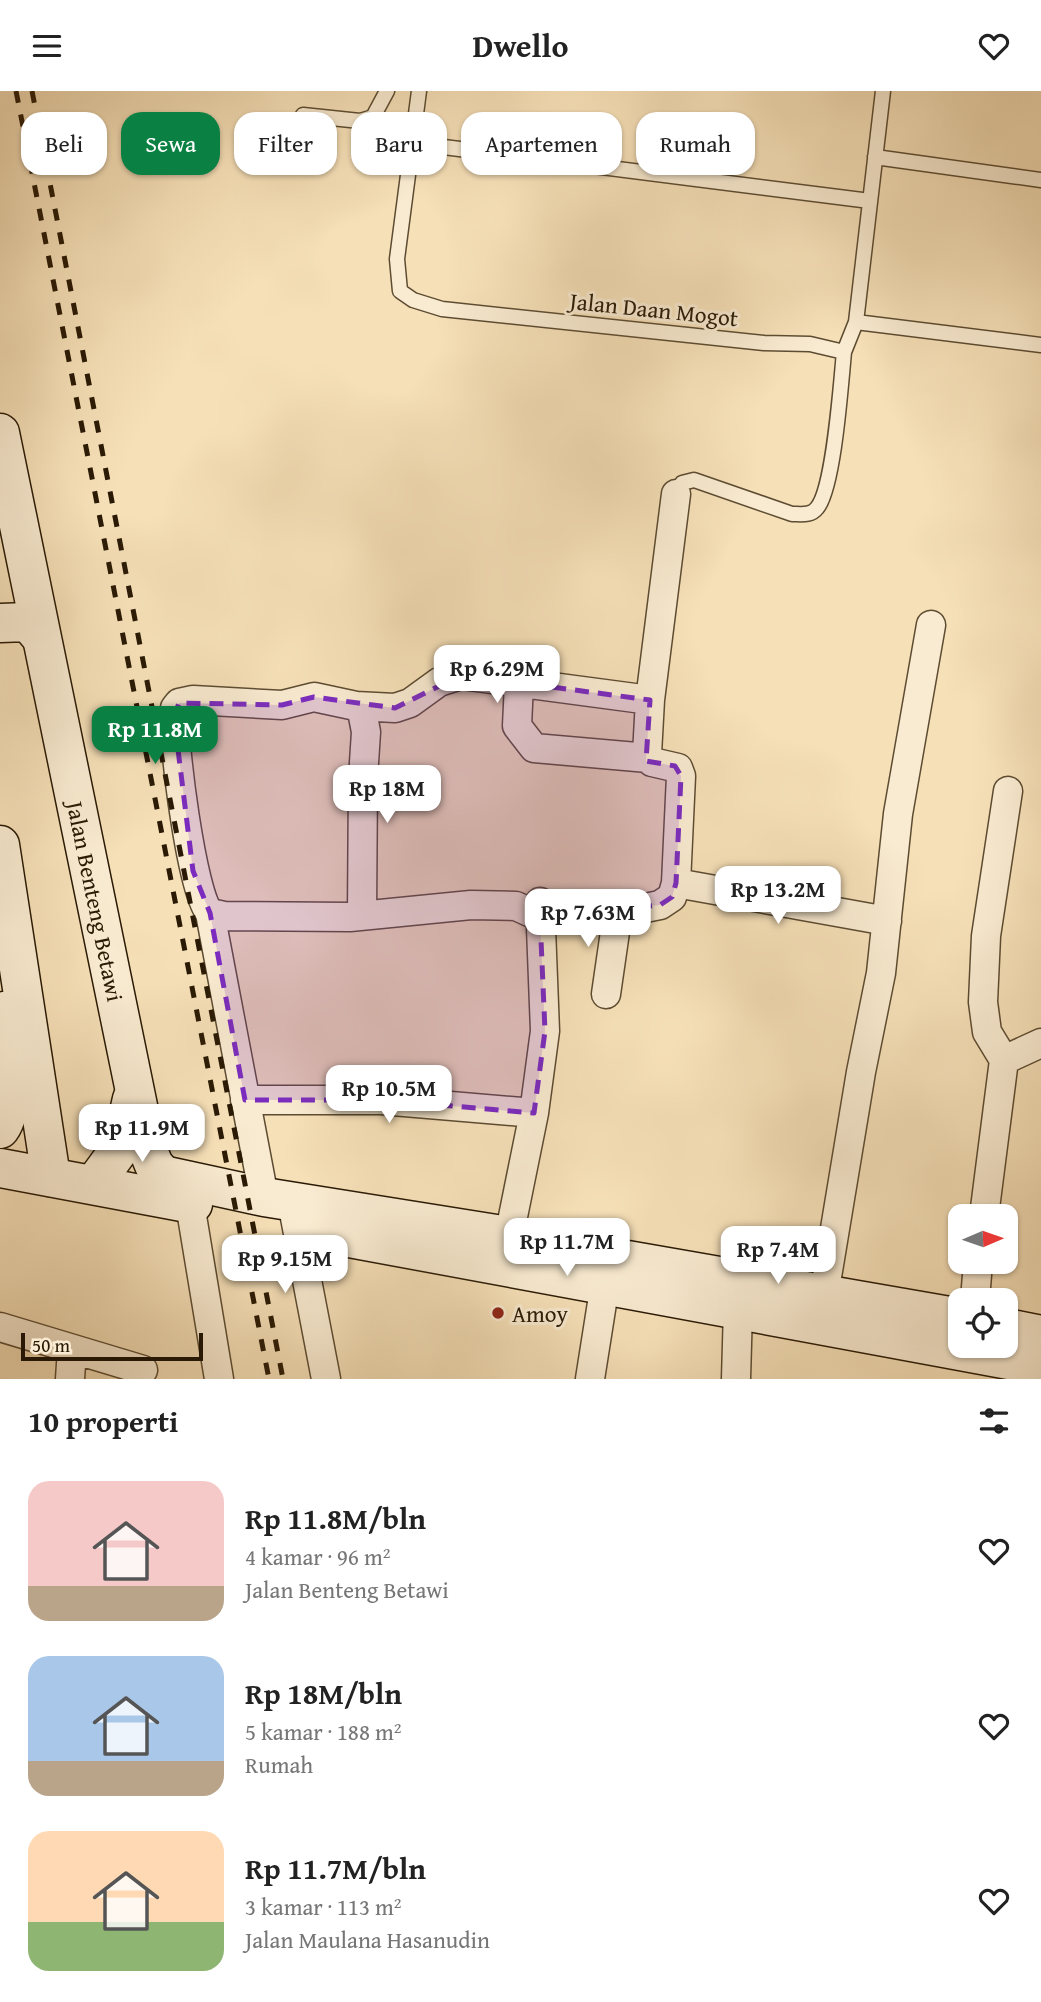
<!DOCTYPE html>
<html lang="id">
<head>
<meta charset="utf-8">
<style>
	:root { --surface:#fff; --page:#f6f6f6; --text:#222; --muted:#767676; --accent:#0b8043 }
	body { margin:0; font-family:"Gentium Book Plus",serif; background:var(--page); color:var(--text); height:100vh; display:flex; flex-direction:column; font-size:26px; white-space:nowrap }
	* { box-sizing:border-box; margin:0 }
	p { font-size:23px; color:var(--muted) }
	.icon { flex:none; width:38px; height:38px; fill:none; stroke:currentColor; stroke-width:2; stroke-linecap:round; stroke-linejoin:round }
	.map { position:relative; height:1288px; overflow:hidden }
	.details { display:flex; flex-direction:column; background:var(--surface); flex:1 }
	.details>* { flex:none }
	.hud { position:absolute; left:21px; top:21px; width:999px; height:63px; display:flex; gap:14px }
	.needle { width:46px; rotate:88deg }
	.buttons { position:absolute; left:948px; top:1113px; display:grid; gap:14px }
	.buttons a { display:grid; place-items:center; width:70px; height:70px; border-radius:14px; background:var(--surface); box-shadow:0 2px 5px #0004; font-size:35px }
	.scale { position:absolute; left:21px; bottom:18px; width:182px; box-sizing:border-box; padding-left:7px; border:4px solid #2a1a05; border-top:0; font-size:19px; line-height:24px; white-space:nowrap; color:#2a1a05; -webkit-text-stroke:5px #f9ebd1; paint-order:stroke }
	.price { position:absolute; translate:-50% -60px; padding:0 16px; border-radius:14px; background:#fff; color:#222; font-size:23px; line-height:46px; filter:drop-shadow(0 2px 4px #0008) }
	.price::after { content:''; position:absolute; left:50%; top:42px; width:21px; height:16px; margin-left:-10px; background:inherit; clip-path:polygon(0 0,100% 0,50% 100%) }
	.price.active { background:var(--accent); color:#fff }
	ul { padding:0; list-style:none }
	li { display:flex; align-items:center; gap:21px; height:175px; padding:0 28px }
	li span { display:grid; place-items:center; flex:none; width:196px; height:140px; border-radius:21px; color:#555 }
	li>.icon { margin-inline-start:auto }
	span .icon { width:84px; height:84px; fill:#fffc; stroke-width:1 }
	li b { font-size:30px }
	h2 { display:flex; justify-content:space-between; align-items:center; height:84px; padding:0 28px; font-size:30px }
	.chip { padding:0 24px; border-radius:21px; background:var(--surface); box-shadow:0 2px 5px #0004; font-size:24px; line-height:63px }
	.chip.active { background:var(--accent); color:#fff }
	header { display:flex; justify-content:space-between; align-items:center; height:91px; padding:0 28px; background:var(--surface); font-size:32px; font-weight:700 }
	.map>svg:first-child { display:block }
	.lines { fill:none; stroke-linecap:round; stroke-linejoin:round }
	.lane-casing { stroke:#5d4c32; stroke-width:17 }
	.street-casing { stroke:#5d4c32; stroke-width:31 }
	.secondary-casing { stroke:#2a1a05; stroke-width:41 }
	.lane { stroke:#f9ebd1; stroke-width:14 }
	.street { stroke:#f9ebd1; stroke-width:28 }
	.secondary { stroke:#f9ebd1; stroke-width:38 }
	.rail { stroke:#2a1a05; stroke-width:5; stroke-dasharray:12 12; stroke-linecap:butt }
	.marked { fill:#7b2cbf; fill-opacity:0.2; stroke:#7b2cbf; stroke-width:5; stroke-dasharray:14 9; stroke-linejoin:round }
	.poi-dot { fill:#8f2418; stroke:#f9ebd1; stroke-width:2.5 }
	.labels { text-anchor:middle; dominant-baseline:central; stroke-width:6; stroke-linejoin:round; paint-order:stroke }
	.street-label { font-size:23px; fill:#2a1a05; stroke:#f9ebd1 }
	.poi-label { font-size:23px; fill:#2a1a05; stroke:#f9ebd1; text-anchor:start }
</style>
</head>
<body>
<header><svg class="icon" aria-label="menu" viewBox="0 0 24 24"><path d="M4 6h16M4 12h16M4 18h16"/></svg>Dwello<svg class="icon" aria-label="heart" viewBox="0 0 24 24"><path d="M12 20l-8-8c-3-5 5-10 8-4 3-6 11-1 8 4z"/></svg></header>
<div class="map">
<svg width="1041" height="1288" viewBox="0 0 1041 1288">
	<rect width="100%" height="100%" fill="#f6e0b8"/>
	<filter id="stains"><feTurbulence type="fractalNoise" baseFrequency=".00286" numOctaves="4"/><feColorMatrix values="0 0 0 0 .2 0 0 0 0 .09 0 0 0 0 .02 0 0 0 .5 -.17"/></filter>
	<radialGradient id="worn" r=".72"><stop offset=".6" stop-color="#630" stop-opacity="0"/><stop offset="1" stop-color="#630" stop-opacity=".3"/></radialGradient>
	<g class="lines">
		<defs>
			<path id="lane" d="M419,0L397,168L400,200L413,209L442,218L764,252L810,253L844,261L856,231L883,0
				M303,24L360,30L373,26L387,0
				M412,52L870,110
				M875,66L1041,89
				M856,231L1041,254
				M676,403L682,392L694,389L792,423C801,423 811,425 817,417C834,397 841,291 844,261"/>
			<path id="street" d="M519,592L517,635L534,657L648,667
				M356,615L395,617L410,612L439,591L461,584L650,609
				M676,792L887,830
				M210,822L264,1106
				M362,824L363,687L366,641L362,620L356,615L314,606L282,614L193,609L179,612L175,617C171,643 193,810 210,822L224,825L350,826L471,814L516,815L540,826L630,820L660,814L672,806L676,792L681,685L678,677L652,671L647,663L650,609L676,403
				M606,903L618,820
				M1004,969L987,941L983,911L986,845L1008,700
				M245,1009H381L534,1022
				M292,1111L326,1288
				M190,1113L219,1288
				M984,1125L1004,969L1041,952
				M505,1165L534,1022L545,940L540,811
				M975,1209L978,1171
				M821,1222L861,981L881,882L898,723L931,534
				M0,1236L143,1279
				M70,1288L72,1258
				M590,1288L605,1193
				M736,1288L738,1218"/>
			<g id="secondary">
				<path id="s1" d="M0,342L146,1054L154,1074L163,1084L264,1106L509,1145L627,1169L961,1227"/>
				<path d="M0,532L28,531L40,545"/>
				<path d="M0,754L51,1086"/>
				<path d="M0,1038C19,1012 7,952 4,920"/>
				<path d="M0,1077L193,1113"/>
				<path d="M94,1093L121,1056L132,1008"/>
				<path d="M317,1141L1041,1275"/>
				<path d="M1006,1237L1041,1244"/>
			</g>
		</defs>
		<use href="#lane" class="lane-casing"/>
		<use href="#street" class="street-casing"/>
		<use href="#secondary" class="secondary-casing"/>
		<use href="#lane" class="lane"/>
		<use href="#street" class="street"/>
		<use href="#secondary" class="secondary"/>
		<path class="rail" d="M16,0L269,1288
			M32,0L283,1288"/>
	</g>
	<path class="marked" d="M461,584L650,609L646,670L675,675L681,685L676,792L672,806L660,814L540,826L545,940L534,1022L381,1009H245L210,822L193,780L174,626L179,612L282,614L314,606L395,617Z"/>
	<circle class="poi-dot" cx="498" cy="1222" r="7"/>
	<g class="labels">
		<g class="street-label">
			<text transform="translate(654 218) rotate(6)">Jalan Daan Mogot</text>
			<text stroke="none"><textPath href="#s1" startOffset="478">Jalan Benteng Betawi</textPath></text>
		</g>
		<g class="poi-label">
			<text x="512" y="1222">Amoy</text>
		</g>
	</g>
	<rect width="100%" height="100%" filter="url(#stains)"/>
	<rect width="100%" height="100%" fill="url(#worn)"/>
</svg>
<div class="buttons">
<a><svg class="needle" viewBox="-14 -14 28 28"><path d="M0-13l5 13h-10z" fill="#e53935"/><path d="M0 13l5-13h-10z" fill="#767676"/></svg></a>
<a><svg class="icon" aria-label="locate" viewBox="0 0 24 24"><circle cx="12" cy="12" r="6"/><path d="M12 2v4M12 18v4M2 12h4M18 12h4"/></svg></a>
</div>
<div class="scale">50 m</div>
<b class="price" style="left:497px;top:614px">Rp 6.29M</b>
<b class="price active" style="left:155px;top:675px">Rp 11.8M</b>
<b class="price" style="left:387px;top:734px">Rp 18M</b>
<b class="price" style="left:778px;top:835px">Rp 13.2M</b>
<b class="price" style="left:588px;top:858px">Rp 7.63M</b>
<b class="price" style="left:389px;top:1034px">Rp 10.5M</b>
<b class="price" style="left:142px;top:1073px">Rp 11.9M</b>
<b class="price" style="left:567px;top:1187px">Rp 11.7M</b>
<b class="price" style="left:778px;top:1195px">Rp 7.4M</b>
<b class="price" style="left:285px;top:1204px">Rp 9.15M</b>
<div class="hud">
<a class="chip">Beli</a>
<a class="chip active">Sewa</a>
<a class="chip">Filter</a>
<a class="chip">Baru</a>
<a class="chip">Apartemen</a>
<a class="chip">Rumah</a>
</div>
</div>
<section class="details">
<h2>10 properti<svg class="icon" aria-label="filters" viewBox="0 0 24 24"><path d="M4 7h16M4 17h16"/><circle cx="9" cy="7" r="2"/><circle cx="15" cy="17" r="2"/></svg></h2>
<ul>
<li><span style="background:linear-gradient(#f6c9c9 75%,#b9a48a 0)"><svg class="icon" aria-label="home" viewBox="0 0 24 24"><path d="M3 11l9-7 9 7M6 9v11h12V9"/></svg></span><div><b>Rp 11.8M/bln</b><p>4 kamar · 96 m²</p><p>Jalan Benteng Betawi</p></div><svg class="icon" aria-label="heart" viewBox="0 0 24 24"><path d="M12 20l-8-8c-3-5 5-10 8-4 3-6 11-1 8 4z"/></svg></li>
<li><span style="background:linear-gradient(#a9c7e8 75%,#b9a48a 0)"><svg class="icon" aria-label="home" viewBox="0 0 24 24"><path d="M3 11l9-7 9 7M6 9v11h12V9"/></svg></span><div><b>Rp 18M/bln</b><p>5 kamar · 188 m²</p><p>Rumah</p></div><svg class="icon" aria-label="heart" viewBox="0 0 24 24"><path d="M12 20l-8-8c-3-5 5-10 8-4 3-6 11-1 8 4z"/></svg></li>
<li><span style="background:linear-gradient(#ffd9b3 65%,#8fb573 0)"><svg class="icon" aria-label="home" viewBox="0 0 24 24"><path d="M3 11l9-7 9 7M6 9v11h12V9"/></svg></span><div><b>Rp 11.7M/bln</b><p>3 kamar · 113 m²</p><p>Jalan Maulana Hasanudin</p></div><svg class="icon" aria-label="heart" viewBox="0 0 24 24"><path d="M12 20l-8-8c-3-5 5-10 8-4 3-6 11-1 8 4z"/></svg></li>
</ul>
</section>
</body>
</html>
